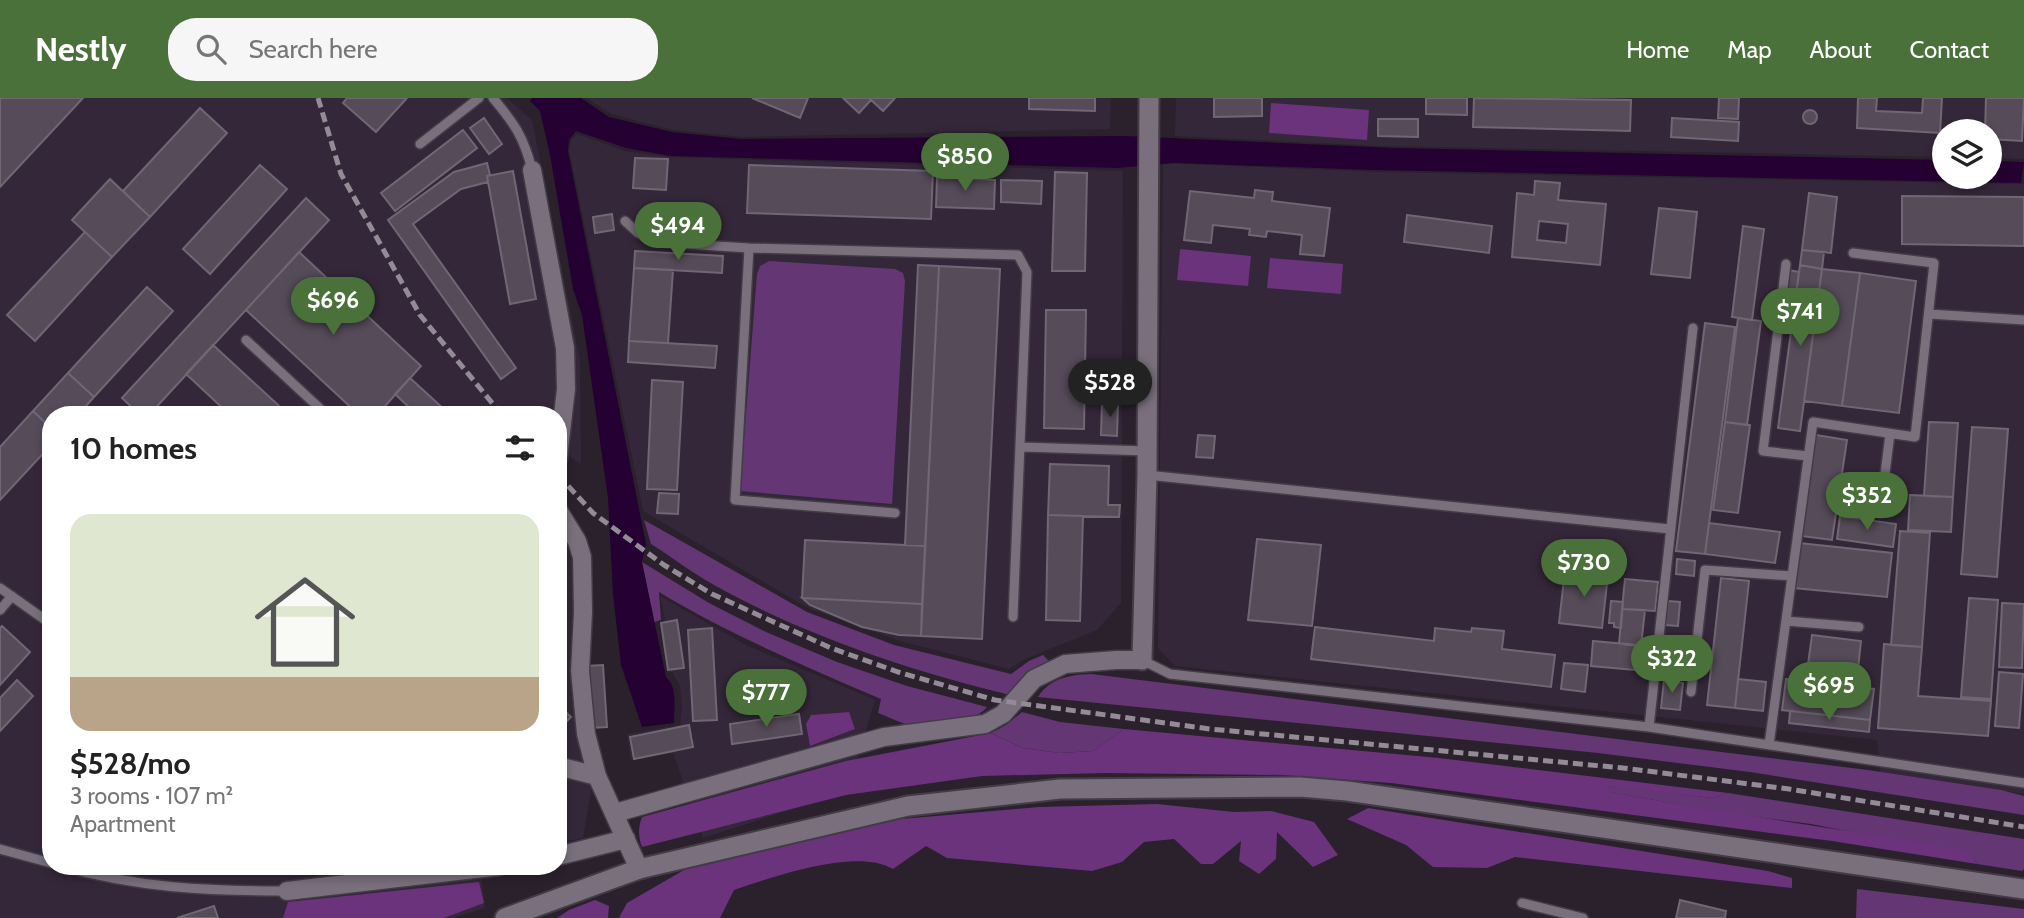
<!DOCTYPE html>
<html lang="en">
<head>
<meta charset="utf-8">
<style>
	:root { --surface:#fff; --page:#f6f6f6; --text:#222; --muted:#767676; --line:#e0e0e0; --accent:#4a7139 }
	body { margin:0; font-family:Cabin,sans-serif; background:var(--page); color:var(--text); height:100vh; display:flex; flex-direction:column; font-size:26px; white-space:nowrap }
	* { box-sizing:border-box; margin:0 }
	p { font-size:23px; color:var(--muted) }
	.icon { flex:none; width:38px; height:38px; fill:none; stroke:currentColor; stroke-width:2; stroke-linecap:round; stroke-linejoin:round }
	.map { position:relative; flex:1; overflow:hidden }
	.drawer { position:absolute; left:42px; top:308px; width:525px; height:469px; display:flex; flex-direction:column; background:var(--surface); border-radius:28px; box-shadow:0 4px 10px #0003 }
	.drawer>* { flex:none }
	.buttons { position:absolute; left:1932px; top:21px; display:grid; gap:14px }
	.buttons a { display:grid; place-items:center; width:70px; height:70px; border-radius:50%; background:var(--surface); box-shadow:0 4px 10px #0003; font-size:35px }
	.price { position:absolute; translate:-50% -60px; padding:0 16px; border-radius:24px; background:var(--accent); color:#fff; font-size:23px; line-height:46px; filter:drop-shadow(0 2px 4px #0008) }
	.price::after { content:''; position:absolute; left:50%; top:42px; width:21px; height:16px; margin-left:-10px; background:inherit; clip-path:polygon(0 0,100% 0,50% 100%) }
	.price.current { background:#222; color:#fff }
	ul { padding:0; list-style:none }
	li { display:grid; align-content:center; gap:14px; height:371px; padding:0 28px }
	li+li { border-top:2px solid var(--line) }
	li span { display:grid; place-items:center; height:217px; border-radius:21px; color:#555 }
	li>.icon { margin-inline-start:auto }
	span .icon { width:126px; height:126px; fill:#fffc; stroke-width:1 }
	li b { font-size:30px }
	h2 { display:flex; justify-content:space-between; align-items:center; height:84px; padding:0 28px; font-size:30px }
	header { display:flex; align-items:center; gap:42px; box-sizing:border-box; height:98px; padding:0 35px; background:var(--accent); color:#fff }
	header strong { font-size:33px }
	nav { display:flex; gap:38px; margin-inline-start:auto; font-size:24px }
	.search { width:490px; height:63px; background:var(--page); display:flex; align-items:center; gap:18px; box-sizing:border-box; padding:0 24px; border-radius:28px; color:var(--muted); font-size:26px }
	.map>svg:first-child { display:block }
	.built { fill:#342739 }
	.green { fill:#643674 }
	.forest { fill:#6a337c }
	.water { fill:#250032 }
	.building { fill:#554b59; stroke:#716674; stroke-width:2; fill-rule:evenodd }
	.lines { fill:none; stroke-linecap:round; stroke-linejoin:round }
	.service-casing { stroke:#433c46; stroke-width:12 }
	.minor-casing { stroke:#433c46; stroke-width:21 }
	.tertiary-casing { stroke:#433c46; stroke-width:23 }
	.secondary-casing { stroke:#433c46; stroke-width:23 }
	.service { stroke:#796f7d; stroke-width:9 }
	.minor { stroke:#796f7d; stroke-width:18 }
	.tertiary { stroke:#796f7d; stroke-width:19 }
	.secondary { stroke:#796f7d; stroke-width:19 }
	.rail { stroke:#938b95; stroke-width:5; stroke-dasharray:10 5; stroke-linecap:butt }
</style>
</head>
<body>
<header>
<strong>Nestly</strong>
<div class="search"><svg class="icon" aria-label="search" viewBox="0 0 24 24"><circle cx="10" cy="10" r="6"/><path d="M15 15l6 6"/></svg>Search here</div>
<nav><a>Home</a><a>Map</a><a>About</a><a>Contact</a></nav>
</header>
<div class="map">
<svg width="2024" height="820" viewBox="0 0 2024 820">
	<rect width="100%" height="100%" fill="#2a212d"/>
	<path class="built" d="M0,0H507L532,22L580,262L581,366L558,351V317H51V768H480L485,810L453,820H0Z
		M587,0H1111L1110,31L743,39L673,32L611,16Z
		M1176,0H2024V61L1990,60V33H1944V59L1379,48L1175,38Z
		M577,36L625,53L670,59L1123,73L1121,505L1097,532L1027,560L1009,571L900,543L808,510L643,413L569,52L571,42Z
		M1163,65L1380,74L2024,86V696L1880,674L1877,642L1175,568L1158,550Z
		M558,421L572,446L575,507V606L592,688L583,740L558,745Z
		M660,498L748,548L875,602L848,693L703,740L673,655L631,662L627,636L680,627L682,609L680,588L672,574L667,573L660,524L665,522Z"/>
	<path class="green" d="M769,163L895,171L903,175L905,183L892,406L740,393L757,176L760,168Z
		M644,422L807,514L894,547L1011,576L1029,563L1043,557L1049,563L1032,575L1010,597C908,572 806,538 714,487C692,475 672,459 651,446Z
		M642,464L709,505L766,534L837,564L907,588L987,609C979,622 935,629 920,629C907,629 890,619 878,615L881,601C805,568 730,537 659,494L661,522L654,524Z
		M1091,576L1868,672L2001,692L2024,698V717L1750,674L1598,655L1038,599C1050,580 1069,577 1091,576Z
		M1022,614L1060,624L1124,631L1093,653L1060,655L1023,650L991,635L1006,627Z
		M1609,687L1713,700L1728,695L2024,741V771L2022,773L1977,766L1973,758L1811,726L1725,715L1610,694Z
		M1857,791L2024,811V820H1856Z"/>
	<path class="forest" d="M1271,5L1369,12L1367,42L1269,35Z
		M1180,151L1251,158L1248,188L1177,182Z
		M1270,160L1343,166L1341,196L1267,190Z
		M849,614L855,631L810,648L806,626L811,617Z
		M1124,631L1439,660L1728,695L1713,700L1609,688L1611,694C1728,716 1846,732 1963,751L1973,758L1977,766L1832,743L1391,685L1283,677L1105,675L982,678L846,697L642,749C638,738 638,730 642,719L846,663L991,635L1023,650L1060,655L1093,653Z
		M1157,706L1234,714L1271,713L1314,724L1338,757L1313,769L1277,734L1276,761L1259,776L1239,763L1241,743L1213,766H1201L1174,741L1144,744L1122,764L1092,773L947,760L926,748L893,771C857,749 772,779 734,792L720,820H619L627,805L696,765L879,723L1039,709Z
		M1368,710L1768,773L1792,780V790L1515,759L1487,770L1433,769L1406,747L1347,721Z
		M479,784L484,805L444,820H283L288,804Z
		M595,802L609,808L608,820H557L569,812Z"/>
	<path class="water" d="M532,0H581L609,19L672,34L741,41L1124,38L1396,50L1944,62V79H1990V63L2024,64L2021,85L1373,72L1175,65L1117,70L671,58L626,50L576,33L569,42L568,53L646,446L642,464L666,579C678,589 674,611 674,625L642,629L621,567L613,496L608,400L582,217L573,191L550,57L540,13L530,3Z"/>
	<path class="building" d="M1,0H83L0,89V1Z
		M347,0H407L376,34L343,5Z
		M752,0H808L800,20Z
		M843,0H869L871,2L859,15Z
		M869,0H895L883,13Z
		M1029,0H1095V13L1029,11Z
		M1214,0H1262V18L1214,19Z
		M1426,0H1467V17L1426,16Z
		M1474,0L1631,2L1630,33L1473,29Z
		M1719,0H1739L1738,21L1718,20Z
		M1858,0H1877L1876,13L1922,15L1923,0H1942L1940,35L1857,30Z
		M1986,0H2024L2022,43L1990,41V33H1985Z
		M200,10L227,35L150,119L123,93Z
		M1803 19a7 7 0 1 1 14 0a7 7 0 1 1-14 0Z
		M484,20L502,46L489,56L470,30Z
		M1672,20L1739,24L1738,43L1671,39Z
		M1378,21H1418V39L1378,38Z
		M463,32L477,50L395,113L381,95Z
		M635,60L668,61L666,92L633,90Z
		M487,65L490,77L487,78L488,84L461,91L413,126L516,270L501,281L388,122L454,74Z
		M260,67L287,91L210,176L183,151Z
		M749,67L933,73L931,121L747,115Z
		M513,73L536,201L510,206L487,78Z
		M1055,74L1087,75L1085,173H1052Z
		M937,79L995,82L994,111L936,109Z
		M110,81L150,119L112,159L72,122Z
		M1001,82L1042,83L1041,106L1001,104Z
		M1535,83L1560,85L1558,102L1606,106L1600,167L1512,159L1517,95L1534,97ZM1539,123L1568,126L1566,145L1537,142Z
		M1255,92L1273,94L1272,103L1330,110L1324,158L1300,156L1302,137L1267,133L1266,139L1249,137L1250,131L1213,127L1211,145L1184,142L1190,93L1254,100Z
		M1809,95L1837,99L1831,155L1802,152Z
		M1902,98L2024,99V148L1902,146Z
		M306,100L329,122L149,317H140L122,300Z
		M1659,110L1697,114L1690,180L1651,176Z
		M612,116L614,132L595,135L593,119Z
		M1407,117L1492,128L1489,155L1404,144Z
		M1743,128L1764,131L1752,222L1732,219Z
		M85,134L112,159L35,243L7,217Z
		M1802,152L1824,154L1822,171L1800,167Z
		M635,153L723,158L722,175L634,170Z
		M299,154L421,268L377,317H359L246,212Z
		M918,167L939,168L925,448L905,447Z
		M1800,167L1822,171L1800,333L1778,330Z
		M939,168L1000,171L982,541L921,538Z
		M634,170L673,172L668,245L629,243Z
		M1822,171L1860,175L1842,308L1804,303Z
		M1789,172L1799,174L1794,211L1783,209Z
		M1860,175L1916,183L1899,315L1842,308Z
		M147,189L173,213L94,299L68,275Z
		M1046,212H1086L1084,331L1044,330Z
		M1738,220L1761,223L1747,327L1725,324Z
		M1705,225L1735,229L1705,456L1676,453Z
		M629,243L717,248L715,270L628,264Z
		M213,247L289,317H230L186,276Z
		M68,275L94,299L78,317H51V330L33,313Z
		M410,280L445,312L441,317H417L395,296Z
		M652,282L683,284L677,392L647,391Z
		M1102,304H1118L1117,338L1101,337Z
		M33,313L51,330V347L0,402V349Z
		M1725,324L1750,327L1738,415L1713,412Z
		M1929,324L1958,325L1953,399L1924,398Z
		M1972,329L2008,331L1997,479L1961,476Z
		M1198,337L1215,338L1213,360L1196,359Z
		M1816,337L1847,342L1832,442L1801,438Z
		M1050,366L1109,368L1108,407H1120L1119,419L1048,417Z
		M659,395L679,396L678,416L657,415Z
		M1910,397L1953,399L1951,434L1908,432Z
		M1048,417L1083,418L1080,523L1046,522Z
		M1840,418L1896,426L1893,449L1837,441Z
		M1709,425L1780,434L1775,465L1705,456Z
		M1900,433L1930,435L1922,549L1891,547Z
		M1257,441L1321,447L1312,528L1248,522Z
		M805,442L925,448L922,506L802,500Z
		M1799,445L1892,455L1887,499L1794,490Z
		M1677,461L1695,463L1694,478L1676,476Z
		M1565,472L1608,477L1602,530L1559,525Z
		M1721,480L1749,483L1735,610L1707,607Z
		M1625,481L1658,484L1655,513L1622,511Z
		M802,500L922,506L921,538L899,537L862,529L810,507Z
		M1969,500L1998,502L1991,601L1961,599Z
		M1611,503L1623,504L1621,530L1614,529V525H1609Z
		M1668,503L1680,504L1678,528L1665,527Z
		M2002,505L2024,506L2022,570L1999,569Z
		M1622,511L1645,512L1641,548L1619,546Z
		M677,522L684,570L668,572L661,525Z
		M2,528L30,554L0,587V530Z
		M1315,529L1434,543L1435,530L1471,534L1472,530L1504,533L1502,551L1555,557L1551,589L1311,561Z
		M712,530L717,622L693,623L688,532Z
		M1812,537L1861,543L1857,580L1807,574Z
		M1593,543L1648,548L1646,573L1591,568Z
		M1884,546L1922,549L1918,598L1991,603L1988,638L1878,630Z
		M1564,565L1588,567L1585,594L1561,591Z
		M603,567L607,629L590,630L586,568Z
		M1999,574L2023,576L2019,630L1995,628Z
		M1738,581L1766,584L1763,613L1735,610Z
		M1786,581L1874,591L1870,622L1782,612Z
		M17,582L33,598L0,633V600Z
		M1664,582L1683,585L1680,612L1661,610Z
		M558,607L571,619L558,632Z
		M1790,613L1870,622L1869,634L1789,625Z
		M799,616L802,636L732,646L730,626Z
		M689,627L693,649L634,661L630,639Z
		M1680,802L1726,813L1725,820H1676Z
		M214,808L218,820H177Z"/>
	<g class="lines">
		<defs>
			<path id="service" d="M493,0C514,25 524,39 532,72
				M420,46L479,0
				M625,123L638,135L668,145L749,150L1018,157L1027,174L1013,519
				M749,150L735,402L895,415
				M1786,166L1763,353L1808,358
				M1929,216L2024,222
				M246,242L327,317
				M1022,349L1147,353
				M1147,377L1670,431
				M1880,415L1890,336
				M0,490L51,526
				M0,512L12,498
				M1786,523L1859,529
				M1142,562L1170,576L1649,629L2024,685
				M1691,594L1705,472L1792,478
				M1649,629L1693,230
				M1769,647L1813,324L1915,339L1934,165L1853,155
				M0,751L51,765
				M61,768C137,790 209,793 287,793
				M1522,805L1583,820"/>
			<path id="minor" d="M532,72L565,250L566,291L558,360
				M558,412L577,443L582,459L583,514L580,573L586,636L597,678L639,771
				M558,668L597,678
				M615,715L884,639L985,626L1003,616L1034,581L1065,566L1116,562H1142
				M558,758L626,741
				M287,793L500,768"/>
			<path id="tertiary" d="M1142,562L1147,377L1149,0"/>
			<path id="secondary" d="M505,820L639,771L908,708L1060,691L1300,689L1347,693L2024,791"/>
		</defs>
		<use href="#service" class="service-casing"/>
		<use href="#minor" class="minor-casing"/>
		<use href="#tertiary" class="tertiary-casing"/>
		<use href="#secondary" class="secondary-casing"/>
		<use href="#service" class="service"/>
		<use href="#minor" class="minor"/>
		<use href="#tertiary" class="tertiary"/>
		<use href="#secondary" class="secondary"/>
		<path class="rail" d="M318,0L341,76L420,217L502,317
			M558,377L593,415L664,467L712,496L831,550L898,574L995,602L1210,631L1623,670L1789,691L2024,729"/>
	</g>
</svg>
<div class="buttons">
<a><svg class="icon" aria-label="layers" viewBox="0 0 24 24"><path d="M12 4l9 5-9 5-9-5zM3 14l9 5 9-5"/></svg></a>
</div>
<b class="price" style="left:965px;top:95px">$850</b>
<b class="price" style="left:678px;top:164px">$494</b>
<b class="price" style="left:333px;top:239px">$696</b>
<b class="price" style="left:1800px;top:250px">$741</b>
<b class="price current" style="left:1110px;top:321px">$528</b>
<b class="price" style="left:1867px;top:434px">$352</b>
<b class="price" style="left:1584px;top:501px">$730</b>
<b class="price" style="left:1672px;top:597px">$322</b>
<b class="price" style="left:1829px;top:624px">$695</b>
<b class="price" style="left:766px;top:631px">$777</b>
<section class="drawer">
<h2>10 homes<svg class="icon" aria-label="filters" viewBox="0 0 24 24"><path d="M4 7h16M4 17h16"/><circle cx="9" cy="7" r="2"/><circle cx="15" cy="17" r="2"/></svg></h2>
<ul>
<li><span style="background:linear-gradient(#dfe7d0 75%,#b9a48a 0)"><svg class="icon" aria-label="home" viewBox="0 0 24 24"><path d="M3 11l9-7 9 7M6 9v11h12V9"/></svg></span><div><b>$528/mo</b><p>3 rooms · 107 m²</p><p>Apartment</p></div></li>
</ul>
</section>
</div>
</body>
</html>
